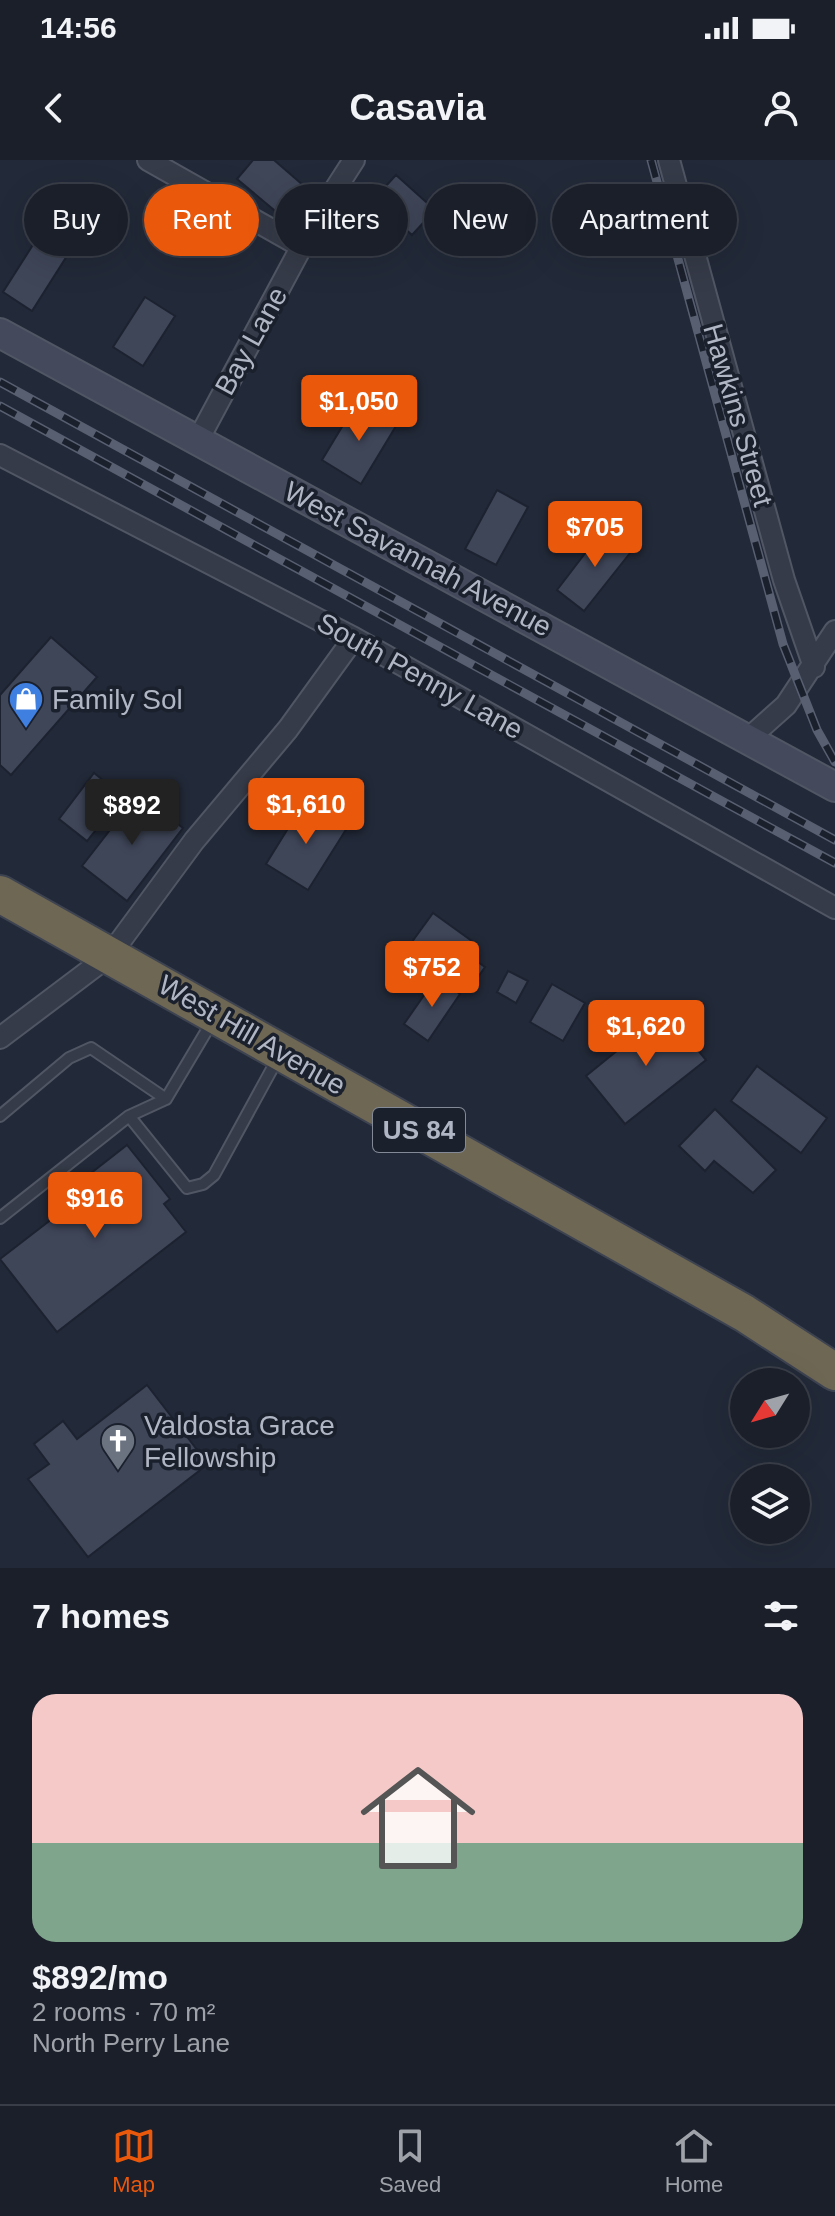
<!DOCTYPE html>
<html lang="en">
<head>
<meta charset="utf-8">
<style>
	:root { --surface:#1a1f2a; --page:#272c36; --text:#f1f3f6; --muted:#9fa2a8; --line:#383d47; --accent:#ea580c }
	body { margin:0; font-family:Arial,sans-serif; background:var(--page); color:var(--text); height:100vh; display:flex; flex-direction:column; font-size:30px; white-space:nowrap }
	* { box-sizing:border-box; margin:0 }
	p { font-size:26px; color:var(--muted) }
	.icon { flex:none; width:44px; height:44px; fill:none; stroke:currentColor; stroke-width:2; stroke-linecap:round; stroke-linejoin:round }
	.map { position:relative; height:1408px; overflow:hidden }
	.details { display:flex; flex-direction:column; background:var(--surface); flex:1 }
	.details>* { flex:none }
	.top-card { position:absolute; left:24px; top:24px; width:788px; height:72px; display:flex; gap:16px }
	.needle { width:52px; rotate:233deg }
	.fabs { position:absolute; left:730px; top:1208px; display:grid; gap:16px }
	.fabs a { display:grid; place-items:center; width:80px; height:80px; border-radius:50%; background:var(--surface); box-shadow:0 8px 32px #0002,0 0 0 2px var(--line); font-size:40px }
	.price { position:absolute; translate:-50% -68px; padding:0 18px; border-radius:8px; background:var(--accent); color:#fff; font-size:26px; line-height:52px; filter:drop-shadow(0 2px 4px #0008) }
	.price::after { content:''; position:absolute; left:50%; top:48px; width:24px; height:18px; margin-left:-12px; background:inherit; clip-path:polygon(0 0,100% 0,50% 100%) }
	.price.selected { background:#222; color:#fff }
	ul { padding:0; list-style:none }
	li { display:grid; align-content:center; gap:16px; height:424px; padding:0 32px }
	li+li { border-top:2px solid var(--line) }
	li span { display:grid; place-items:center; height:248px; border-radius:24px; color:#555 }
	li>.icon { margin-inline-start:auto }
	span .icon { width:144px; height:144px; fill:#fffc; stroke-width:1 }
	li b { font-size:34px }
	h2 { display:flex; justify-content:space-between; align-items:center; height:96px; padding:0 32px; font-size:34px }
	.chip { padding:0 28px; border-radius:36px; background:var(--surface); box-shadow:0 8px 32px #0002,0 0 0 2px var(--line); font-size:28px; line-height:72px }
	.chip.selected { background:var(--accent); color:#fff }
	.status { display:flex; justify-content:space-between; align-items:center; height:56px; padding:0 40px; background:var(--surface); direction:ltr }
	.status svg { height:22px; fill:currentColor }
	header { display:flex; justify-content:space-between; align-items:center; height:104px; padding:0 32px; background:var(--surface); font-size:36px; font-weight:700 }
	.tab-bar { display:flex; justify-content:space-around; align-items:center; height:112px; border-top:2px solid var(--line); background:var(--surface); font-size:22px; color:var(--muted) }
	.tab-bar a { display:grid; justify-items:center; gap:4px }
	.tab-bar .selected { color:var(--accent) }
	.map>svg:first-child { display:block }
	.building { fill:#3f4658; stroke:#1d2230; stroke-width:2 }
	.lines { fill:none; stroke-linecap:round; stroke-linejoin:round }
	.lane-casing { stroke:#515664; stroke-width:14 }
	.street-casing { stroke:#515664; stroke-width:24 }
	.secondary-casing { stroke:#515664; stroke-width:32 }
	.highway-casing { stroke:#3e4351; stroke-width:40 }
	.lane { stroke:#363b49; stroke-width:10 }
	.street { stroke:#363b49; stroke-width:20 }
	.secondary { stroke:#444a5c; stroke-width:28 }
	.highway { stroke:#6e6753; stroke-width:36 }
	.rail-casing { stroke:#585f70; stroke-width:9 }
	.rail { stroke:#1b202d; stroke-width:6; stroke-dasharray:18; stroke-linecap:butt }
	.labels { text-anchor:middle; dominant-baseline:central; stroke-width:7; stroke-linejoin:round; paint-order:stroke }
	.shield { fill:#1b202d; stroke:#848997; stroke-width:2 }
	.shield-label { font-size:26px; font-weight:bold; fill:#b1b6c5 }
	.street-label { font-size:28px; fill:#b1b6c5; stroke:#1b202d }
	.poi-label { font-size:28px; fill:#b1b6c5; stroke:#1b202d; text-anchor:start }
</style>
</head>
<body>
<div class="status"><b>14:56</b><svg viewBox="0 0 49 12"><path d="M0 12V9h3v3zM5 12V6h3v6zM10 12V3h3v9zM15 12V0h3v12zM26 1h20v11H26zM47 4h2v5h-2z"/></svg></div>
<header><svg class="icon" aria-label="back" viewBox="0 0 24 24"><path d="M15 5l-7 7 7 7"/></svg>Casavia<svg class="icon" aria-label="person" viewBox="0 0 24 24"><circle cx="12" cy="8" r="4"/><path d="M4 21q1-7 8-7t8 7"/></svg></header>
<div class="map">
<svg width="835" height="1408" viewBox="0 0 835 1408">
	<rect width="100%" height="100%" fill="#222938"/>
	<path class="building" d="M253,0H274L304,26L280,55L237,19Z
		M396,15L435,50L412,75L373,40Z
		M43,69L72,88L32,151L3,132Z
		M145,137L175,156L143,206L113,187Z
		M357,242L396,266L361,324L322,300Z
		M497,330L528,347L496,405L465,389Z
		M606,366L634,388L584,451L557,430Z
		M51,477L97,517L11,615L0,605V535Z
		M94,613L123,636L87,681L59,659Z
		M138,634L183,668L127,741L82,706Z
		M305,641L347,668L308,730L266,704Z
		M433,753L476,784L468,795L485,807L469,830L409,786Z
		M508,811L528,821L516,843L497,832Z
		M436,818L460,834L428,881L404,864Z
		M552,824L585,843L563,881L530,862Z
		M666,851L706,900L625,964L586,916Z
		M757,906L827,958L801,993L731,941Z
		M715,949L776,1010L753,1033L714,1001L705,1011L679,986Z
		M127,985L170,1039L164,1044L186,1072L57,1172L0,1099L79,1038L72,1028Z
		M147,1225L208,1304L88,1397L28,1319L49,1304L34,1284L63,1261L77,1279Z"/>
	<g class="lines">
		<defs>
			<path id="lane" d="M0,956L69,898L91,888L166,939L213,860
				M129,956L166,939
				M0,1058L129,956L187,1028L203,1024L214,1015L279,896"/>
			<path id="street" d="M148,0L302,87
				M669,0L784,420L814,507
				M198,280L318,56L354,0
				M0,295L354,478L835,748
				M748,579L786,545L835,471
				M0,878L110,795L194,681L288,569L354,478"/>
			<path id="secondary" d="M0,173L835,627"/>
			<path id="highway" d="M0,734L744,1153L835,1212"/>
		</defs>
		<use href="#lane" class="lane-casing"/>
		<use href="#street" class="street-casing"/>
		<use href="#secondary" class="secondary-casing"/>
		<use href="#highway" class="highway-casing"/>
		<use href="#lane" class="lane"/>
		<use href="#street" class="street"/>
		<use href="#secondary" class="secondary"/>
		<use href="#highway" class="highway"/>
		<defs>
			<path id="rail" d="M651,0L783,484L817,570L835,602
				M0,222L835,680
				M0,246L835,703"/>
		</defs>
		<use href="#rail" class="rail-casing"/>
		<use href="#rail" class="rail"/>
	</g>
	<defs>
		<symbol id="shop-pin" viewBox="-11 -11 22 30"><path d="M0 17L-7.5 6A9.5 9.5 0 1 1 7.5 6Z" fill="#3f7fe0" stroke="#1b202d"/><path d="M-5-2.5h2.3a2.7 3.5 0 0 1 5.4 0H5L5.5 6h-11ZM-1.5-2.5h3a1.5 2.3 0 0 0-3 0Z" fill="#fff"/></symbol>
		<symbol id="church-pin" viewBox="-11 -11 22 30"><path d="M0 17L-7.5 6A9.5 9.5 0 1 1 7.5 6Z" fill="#6b7280" stroke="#1b202d"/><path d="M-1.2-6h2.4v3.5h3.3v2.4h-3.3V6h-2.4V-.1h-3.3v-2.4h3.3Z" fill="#fff"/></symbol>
	</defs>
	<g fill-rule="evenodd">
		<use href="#shop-pin" x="6" y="519" width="40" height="54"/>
		<use href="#church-pin" x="98" y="1261" width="40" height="54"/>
	</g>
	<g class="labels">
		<rect class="shield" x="373" y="948" width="92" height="44" rx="6"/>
		<g class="shield-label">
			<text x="419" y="970">US 84</text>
		</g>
		<g class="street-label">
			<text transform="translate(251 181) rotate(-61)">Bay Lane</text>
			<text transform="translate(738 255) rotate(74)">Hawkins Street</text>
			<text transform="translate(418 399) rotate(28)">West Savannah Avenue</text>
			<text transform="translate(420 516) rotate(29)">South Penny Lane</text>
			<text transform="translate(252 875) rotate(30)">West Hill Avenue</text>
		</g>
		<g class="poi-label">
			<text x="52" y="539">Family Sol</text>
			<text x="144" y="1265">Valdosta Grace<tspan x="144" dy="32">Fellowship</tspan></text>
		</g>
	</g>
</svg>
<div class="fabs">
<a><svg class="needle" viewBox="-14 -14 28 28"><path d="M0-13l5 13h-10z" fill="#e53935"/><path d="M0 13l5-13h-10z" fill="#9fa2a8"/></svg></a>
<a><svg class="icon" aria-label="layers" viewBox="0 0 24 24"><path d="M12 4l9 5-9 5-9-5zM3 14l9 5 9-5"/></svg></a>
</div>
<b class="price" style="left:359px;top:283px">$1,050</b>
<b class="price" style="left:595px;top:409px">$705</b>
<b class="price" style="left:306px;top:686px">$1,610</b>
<b class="price selected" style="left:132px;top:687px">$892</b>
<b class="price" style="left:432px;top:849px">$752</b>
<b class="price" style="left:646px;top:908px">$1,620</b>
<b class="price" style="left:95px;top:1080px">$916</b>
<div class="top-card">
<a class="chip">Buy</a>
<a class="chip selected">Rent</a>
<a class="chip">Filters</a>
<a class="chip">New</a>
<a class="chip">Apartment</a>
</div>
</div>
<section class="details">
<h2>7 homes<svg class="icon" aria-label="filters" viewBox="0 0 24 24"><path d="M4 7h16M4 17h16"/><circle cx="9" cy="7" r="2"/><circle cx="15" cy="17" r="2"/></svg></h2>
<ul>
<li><span style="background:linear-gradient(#f6c9c9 60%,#7fa58c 0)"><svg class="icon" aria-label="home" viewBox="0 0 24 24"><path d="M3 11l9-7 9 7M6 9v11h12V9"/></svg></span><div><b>$892/mo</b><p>2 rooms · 70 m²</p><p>North Perry Lane</p></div></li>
</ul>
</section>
<nav class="tab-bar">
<a class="selected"><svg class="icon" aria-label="map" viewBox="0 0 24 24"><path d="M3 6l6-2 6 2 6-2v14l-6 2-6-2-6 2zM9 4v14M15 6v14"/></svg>Map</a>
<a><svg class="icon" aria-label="saved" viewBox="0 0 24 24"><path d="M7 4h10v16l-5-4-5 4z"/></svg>Saved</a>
<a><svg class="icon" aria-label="home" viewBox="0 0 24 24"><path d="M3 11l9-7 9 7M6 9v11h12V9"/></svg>Home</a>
</nav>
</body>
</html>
